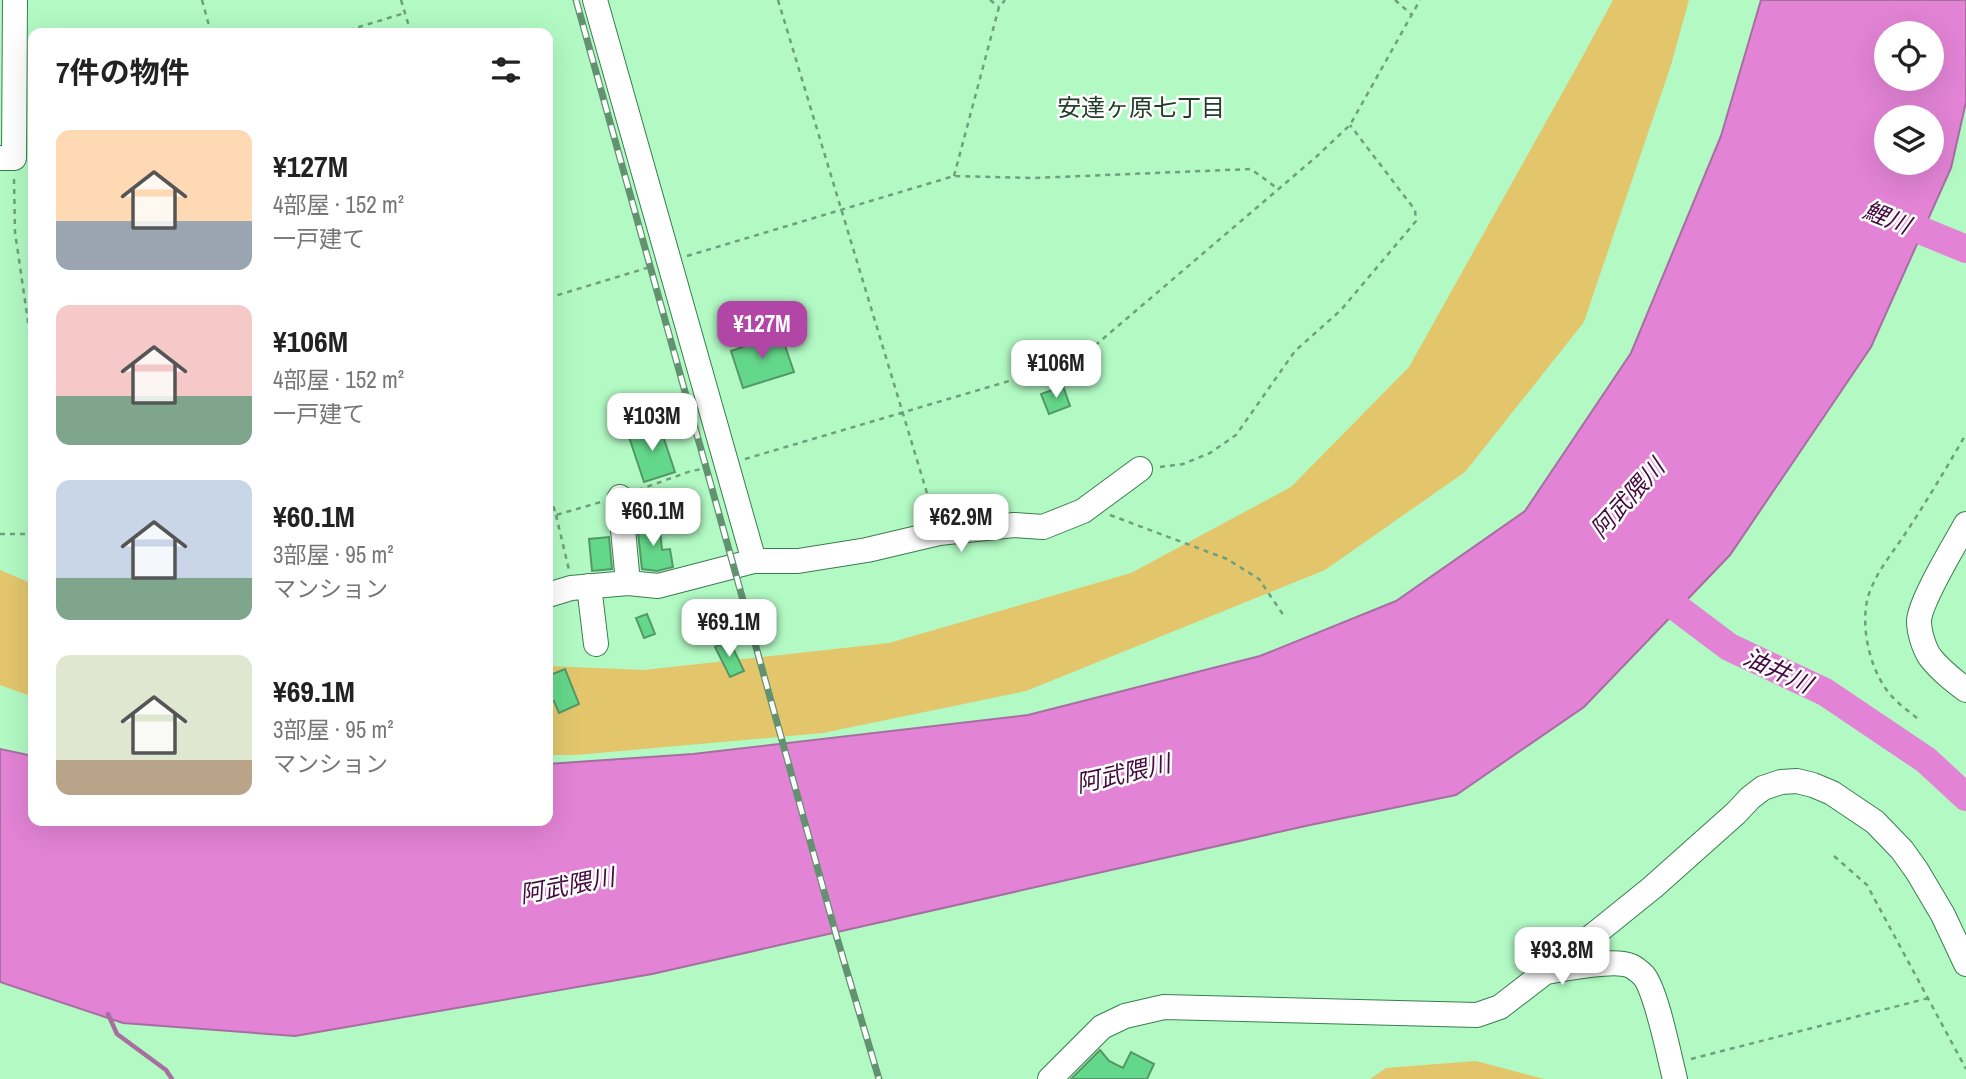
<!DOCTYPE html>
<html lang="ja">
<head>
<meta charset="utf-8">
<style>
	:root { --surface:#fff; --page:#f6f6f6; --text:#222; --muted:#767676; --accent:#b246a6 }
	body { margin:0; font-family:"Archivo Narrow","Noto Sans JP",sans-serif; background:var(--page); color:var(--text); height:100vh; display:flex; flex-direction:column; font-size:26px; white-space:nowrap }
	* { box-sizing:border-box; margin:0 }
	p { font-size:23px; color:var(--muted) }
	.icon { flex:none; width:38px; height:38px; fill:none; stroke:currentColor; stroke-width:2; stroke-linecap:round; stroke-linejoin:round }
	.map { position:relative; flex:1; overflow:hidden }
	.sheet { position:absolute; left:28px; top:28px; width:525px; height:798px; display:flex; flex-direction:column; background:var(--surface); border-radius:14px; box-shadow:0 7px 28px #0002 }
	.sheet>* { flex:none }
	.tools { position:absolute; left:1874px; top:21px; display:grid; gap:14px }
	.tools a { display:grid; place-items:center; width:70px; height:70px; border-radius:50%; background:var(--surface); box-shadow:0 7px 28px #0002; font-size:35px }
	.price { position:absolute; translate:-50% -60px; padding:0 16px; border-radius:14px; background:#fff; color:#222; font-size:23px; line-height:46px; filter:drop-shadow(0 2px 4px #0008) }
	.price::after { content:''; position:absolute; left:50%; top:42px; width:21px; height:16px; margin-left:-10px; background:inherit; clip-path:polygon(0 0,100% 0,50% 100%) }
	.price.selected { background:var(--accent); color:#fff }
	ul { padding:0; list-style:none }
	li { display:flex; align-items:center; gap:21px; height:175px; padding:0 28px }
	li span { display:grid; place-items:center; flex:none; width:196px; height:140px; border-radius:14px; color:#555 }
	li>.icon { margin-inline-start:auto }
	span .icon { width:84px; height:84px; fill:#fffc; stroke-width:1 }
	li b { font-size:30px }
	h2 { display:flex; justify-content:space-between; align-items:center; height:84px; padding:0 28px; font-size:30px }
	.map>svg:first-child { display:block }
	.green { fill:#e3c66c }
	.water { fill:#e283d5; stroke:#a86ea2; stroke-width:2; fill-rule:evenodd }
	.lines { fill:none; stroke-linecap:round; stroke-linejoin:round }
	.stream { stroke:#a86ea2; stroke-width:4.5 }
	.river { stroke:#e283d5; stroke-width:28 }
	.building { fill:#64d88a; stroke:#549868; stroke-width:2 }
	.minor-casing { stroke:#397e4f; stroke-width:26 }
	.path { stroke:#6ea17b; stroke-width:2.5; stroke-dasharray:5 5; stroke-linecap:butt }
	.minor { stroke:#fff; stroke-width:24 }
	.rail-casing { stroke:#62926f; stroke-width:7 }
	.rail { stroke:#fff; stroke-width:4.5; stroke-dasharray:13; stroke-linecap:butt }
	.labels { text-anchor:middle; dominant-baseline:central; stroke-width:5; stroke-linejoin:round; paint-order:stroke }
	.neighbourhood-label { font-size:24px; fill:#223e2a; stroke:#fff }
	.water-label { font-size:24px; font-style:italic; fill:#450a40; stroke:#fff }
</style>
</head>
<body>
<div class="map">
<svg width="1966" height="1079" viewBox="0 0 1966 1079">
	<rect width="100%" height="100%" fill="#b2f9c4"/>
	<path class="green" d="M1613,0H1689L1671,65L1584,322L1465,472L1325,570L1026,691L823,733L576,755H548V666L644,670L889,643L1131,573L1291,487L1409,367L1584,54Z
		M0,570L33,584V697L0,685Z
		M1476,1061L1544,1079H1370L1386,1068Z"/>
	<path class="water" d="M1761,0H1966V102L1951,168L1871,347L1730,555L1584,707L1456,795L1310,825L652,974L295,1036L123,1023L0,982V749L33,756V821H548V764L693,754L1028,715L1260,656L1396,601L1525,511L1631,353L1721,136ZM1886,33H1932V79H1886ZM1886,117H1932V163H1886Z"/>
	<g class="lines">
		<path class="stream" d="M108,1014L117,1034L166,1070L172,1079"/>
		<path class="river" d="M1888,217L1966,249
			M1648,586L1729,647L1825,692L1926,760L1966,797"/>
	</g>
	<path class="building" d="M781,334L794,372L743,388L731,351Z
		M1063,386L1070,406L1049,414L1041,394Z
		M659,424L675,472L644,482L628,434Z
		M659,521L662,550L670,549L673,567L657,571L642,569L637,523Z
		M609,537L612,569L592,571L589,539Z
		M647,614L655,634L644,638L636,618Z
		M729,640L744,671L730,677L715,647Z
		M565,669L579,704L559,713L554,701L548,704V676Z
		M1100,1050L1109,1061L1123,1068L1131,1052L1154,1064L1147,1079H1071Z"/>
	<g class="lines">
		<defs>
			<path id="minor" d="M595,0L754,561
				M0,158H14L15,0
				M620,497L628,583
				M1966,524C1955,544 1920,601 1919,621C1919,632 1924,648 1930,657C1940,670 1953,680 1966,690
				M589,586L596,644
				M548,595L571,588L628,583L658,586L754,561H798L867,550L939,533L1014,525L1043,527L1083,511L1140,469
				M1546,972C1566,969 1614,958 1631,966C1635,968 1641,973 1644,976C1657,993 1669,1056 1675,1079
				M1050,1079L1102,1027L1125,1016L1164,1007L1477,1015L1500,1007L1596,933L1653,887L1736,813L1750,798L1763,788L1781,782L1797,781L1813,785L1832,793L1875,822L1902,850L1917,871L1943,915L1966,964"/>
		</defs>
		<use href="#minor" class="minor-casing"/>
		<path class="path" d="M202,0L211,33
			M401,0L411,33
			M778,0L933,513
			M990,0L999,7
			M1395,0L1411,14
			M339,33L405,13
			M954,176L999,7L1005,0
			M14,179L15,232L33,356
			M687,256L954,176L1034,178L1251,169L1278,189
			M548,298L650,267
			M745,459L1077,361L1316,157L1350,125L1420,0
			M1160,467L1183,464L1210,453L1236,435L1295,351L1341,310L1416,221L1415,210L1350,125
			M548,487L556,515L601,502
			M638,490L691,471L708,468
			M556,515L569,570
			M1110,515L1227,559L1259,579L1284,616
			M0,534H33
			M1917,718C1906,709 1894,701 1886,689C1868,664 1859,619 1870,591C1879,568 1894,551 1907,531C1928,499 1947,467 1966,434
			M1834,856L1867,885L1966,1069
			M1691,1059L1929,998"/>
		<use href="#minor" class="minor"/>
		<defs>
			<path id="rail" d="M576,0L837,938L879,1079"/>
		</defs>
		<use href="#rail" class="rail-casing"/>
		<use href="#rail" class="rail"/>
	</g>
	<g class="labels">
		<g class="neighbourhood-label">
			<text x="1141" y="107">安達ヶ原七丁目</text>
		</g>
		<g class="water-label">
			<text transform="translate(1887 217) rotate(22)">鯉川</text>
			<text transform="translate(1627 498) rotate(-48)">阿武隈川</text>
			<text transform="translate(1778 670) rotate(25)">油井川</text>
			<text transform="translate(1123 773) rotate(-13)">阿武隈川</text>
			<text transform="translate(567 885) rotate(-11)">阿武隈川</text>
		</g>
	</g>
</svg>
<div class="tools">
<a><svg class="icon" aria-label="locate" viewBox="0 0 24 24"><circle cx="12" cy="12" r="6"/><path d="M12 2v4M12 18v4M2 12h4M18 12h4"/></svg></a>
<a><svg class="icon" aria-label="layers" viewBox="0 0 24 24"><path d="M12 4l9 5-9 5-9-5zM3 14l9 5 9-5"/></svg></a>
</div>
<b class="price selected" style="left:762px;top:361px">¥127M</b>
<b class="price" style="left:1056px;top:400px">¥106M</b>
<b class="price" style="left:652px;top:453px">¥103M</b>
<b class="price" style="left:653px;top:548px">¥60.1M</b>
<b class="price" style="left:961px;top:554px">¥62.9M</b>
<b class="price" style="left:729px;top:659px">¥69.1M</b>
<b class="price" style="left:1562px;top:987px">¥93.8M</b>
<section class="sheet">
<h2>7件の物件<svg class="icon" aria-label="filters" viewBox="0 0 24 24"><path d="M4 7h16M4 17h16"/><circle cx="9" cy="7" r="2"/><circle cx="15" cy="17" r="2"/></svg></h2>
<ul>
<li><span style="background:linear-gradient(#ffd9b3 65%,#9aa5b1 0)"><svg class="icon" aria-label="home" viewBox="0 0 24 24"><path d="M3 11l9-7 9 7M6 9v11h12V9"/></svg></span><div><b>¥127M</b><p>4部屋 · 152 m²</p><p>一戸建て</p></div></li>
<li><span style="background:linear-gradient(#f6c9c9 65%,#7fa58c 0)"><svg class="icon" aria-label="home" viewBox="0 0 24 24"><path d="M3 11l9-7 9 7M6 9v11h12V9"/></svg></span><div><b>¥106M</b><p>4部屋 · 152 m²</p><p>一戸建て</p></div></li>
<li><span style="background:linear-gradient(#c9d6e8 70%,#7fa58c 0)"><svg class="icon" aria-label="home" viewBox="0 0 24 24"><path d="M3 11l9-7 9 7M6 9v11h12V9"/></svg></span><div><b>¥60.1M</b><p>3部屋 · 95 m²</p><p>マンション</p></div></li>
<li><span style="background:linear-gradient(#dfe7d0 75%,#b9a48a 0)"><svg class="icon" aria-label="home" viewBox="0 0 24 24"><path d="M3 11l9-7 9 7M6 9v11h12V9"/></svg></span><div><b>¥69.1M</b><p>3部屋 · 95 m²</p><p>マンション</p></div></li>
</ul>
</section>
</div>
</body>
</html>
